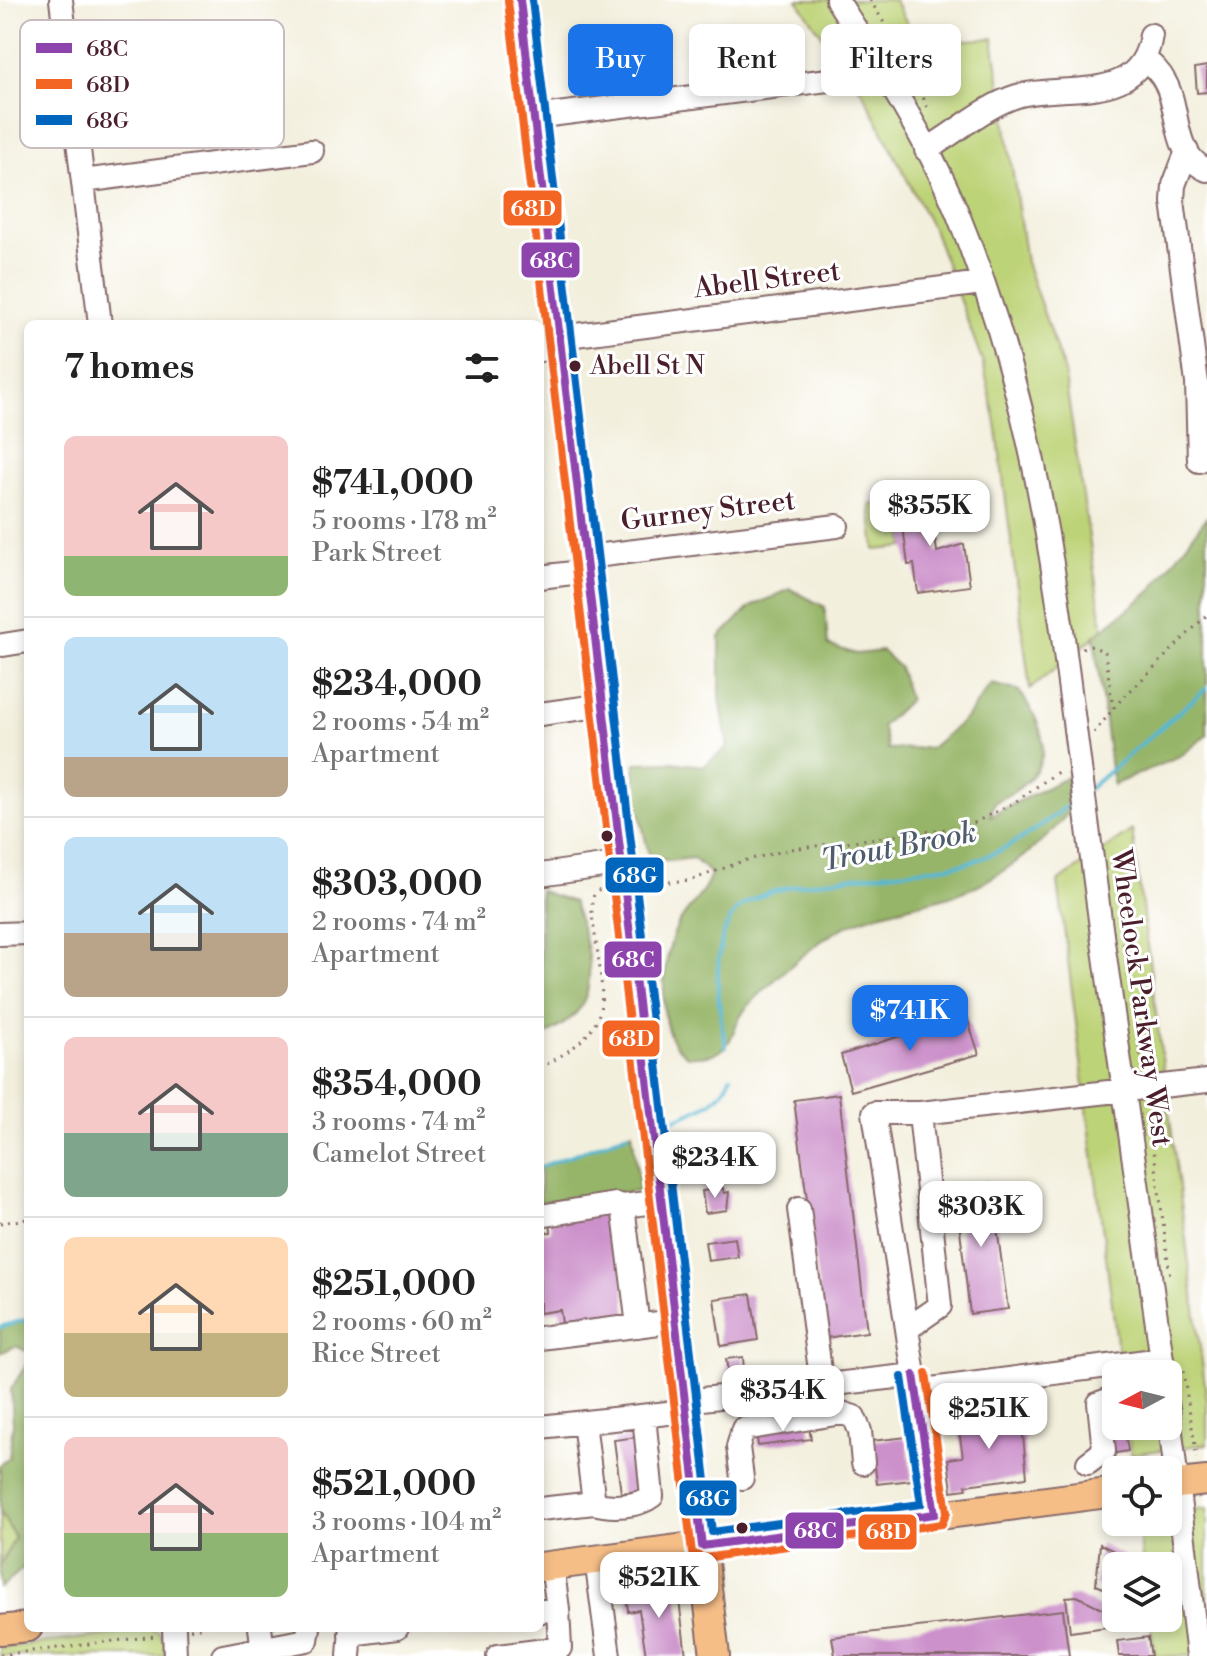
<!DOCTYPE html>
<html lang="en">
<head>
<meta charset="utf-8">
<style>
	:root { --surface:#fff; --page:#f6f6f6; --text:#222; --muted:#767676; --line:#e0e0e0; --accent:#1a73e8 }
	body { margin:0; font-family:"Libre Bodoni",serif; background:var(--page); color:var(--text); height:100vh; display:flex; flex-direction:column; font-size:30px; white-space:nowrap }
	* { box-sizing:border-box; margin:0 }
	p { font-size:26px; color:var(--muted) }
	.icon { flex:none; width:44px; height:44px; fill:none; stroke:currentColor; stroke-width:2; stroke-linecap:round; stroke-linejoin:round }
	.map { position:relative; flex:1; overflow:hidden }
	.panel { position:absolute; left:24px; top:320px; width:520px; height:1312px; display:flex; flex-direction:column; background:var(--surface); border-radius:12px; box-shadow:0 4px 12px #0003 }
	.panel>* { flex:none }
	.hud { position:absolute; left:568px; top:24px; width:518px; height:72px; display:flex; gap:16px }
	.needle { width:52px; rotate:263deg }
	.buttons { position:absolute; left:1102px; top:1360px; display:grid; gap:16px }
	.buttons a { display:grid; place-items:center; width:80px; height:80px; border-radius:12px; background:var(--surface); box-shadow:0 4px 12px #0003; font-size:40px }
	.price { position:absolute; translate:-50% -68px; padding:0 18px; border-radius:16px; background:#fff; color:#222; font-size:26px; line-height:52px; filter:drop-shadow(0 2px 4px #0008) }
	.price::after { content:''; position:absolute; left:50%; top:48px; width:24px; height:18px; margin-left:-12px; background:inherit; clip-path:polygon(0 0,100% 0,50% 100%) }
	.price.active { background:var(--accent); color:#fff }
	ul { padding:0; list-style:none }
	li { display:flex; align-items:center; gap:24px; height:200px; padding:0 40px }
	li+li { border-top:2px solid var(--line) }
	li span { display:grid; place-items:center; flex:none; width:224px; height:160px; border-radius:12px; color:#555 }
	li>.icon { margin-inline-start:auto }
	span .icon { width:96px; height:96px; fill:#fffc; stroke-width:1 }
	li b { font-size:34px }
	h2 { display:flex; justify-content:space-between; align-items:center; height:96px; padding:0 40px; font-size:34px }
	.pill { padding:0 28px; border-radius:12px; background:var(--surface); box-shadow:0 4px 12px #0003; font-size:28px; line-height:72px }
	.pill.active { background:var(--accent); color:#fff }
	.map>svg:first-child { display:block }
	.green { fill:#bdd377; stroke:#847951; stroke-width:2 }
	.forest { fill:#96b568; stroke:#706a4a; stroke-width:2 }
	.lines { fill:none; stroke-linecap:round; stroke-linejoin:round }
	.stream { stroke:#55b7d3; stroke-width:4 }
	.building { fill:#cc91cb }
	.minor-casing { stroke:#856869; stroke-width:26 }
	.major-casing { stroke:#856869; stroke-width:32 }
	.path { stroke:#856869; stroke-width:3; stroke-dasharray:2 6; stroke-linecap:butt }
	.minor { stroke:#fff; stroke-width:22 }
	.major { stroke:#f6be87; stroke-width:28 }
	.minor-bridge-casing { stroke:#856869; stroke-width:26; stroke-linecap:butt }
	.minor-bridge { stroke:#fff; stroke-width:22 }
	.bus-1-casing { stroke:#fff; stroke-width:14 }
	.bus-2-casing { stroke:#fff; stroke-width:14 }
	.bus-3-casing { stroke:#fff; stroke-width:14 }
	.bus-1 { stroke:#8e44ad; stroke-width:8 }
	.bus-2 { stroke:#f26522; stroke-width:8 }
	.bus-3 { stroke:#0065bd; stroke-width:8 }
	.bus-dot { fill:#4a1f2b; stroke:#fff; stroke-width:3 }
	.labels { text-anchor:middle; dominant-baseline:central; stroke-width:6; stroke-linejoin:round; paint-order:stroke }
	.bus-label { font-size:26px; fill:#4a1f2b; stroke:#fff; text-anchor:start }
	.street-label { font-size:28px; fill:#4a1f2b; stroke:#fff }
	.water-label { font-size:30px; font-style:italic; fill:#4e5c6e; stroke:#fff }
	.key { fill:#fff; stroke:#c9bcbf; stroke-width:2 }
	.key-label { font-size:22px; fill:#4a1f2b }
	.line-badge { stroke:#fff; stroke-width:3 }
	.badge-label { font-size:22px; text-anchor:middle; font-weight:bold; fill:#fff }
</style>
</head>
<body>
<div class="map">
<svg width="1207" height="1656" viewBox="0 0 1207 1656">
	<rect width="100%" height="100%" fill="#fff"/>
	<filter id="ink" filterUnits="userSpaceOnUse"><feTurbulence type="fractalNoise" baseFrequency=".0125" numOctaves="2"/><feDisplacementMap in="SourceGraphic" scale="16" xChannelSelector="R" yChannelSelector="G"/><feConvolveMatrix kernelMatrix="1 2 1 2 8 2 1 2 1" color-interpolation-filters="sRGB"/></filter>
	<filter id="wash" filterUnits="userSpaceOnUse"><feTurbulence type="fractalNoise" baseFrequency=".006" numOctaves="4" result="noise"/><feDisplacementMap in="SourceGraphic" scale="32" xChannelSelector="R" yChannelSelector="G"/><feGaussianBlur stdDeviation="1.8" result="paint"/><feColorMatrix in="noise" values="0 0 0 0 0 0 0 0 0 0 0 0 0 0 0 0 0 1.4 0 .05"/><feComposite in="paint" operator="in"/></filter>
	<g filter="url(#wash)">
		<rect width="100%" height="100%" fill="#f3efdd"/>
		<path class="green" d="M797,0H894L919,44L993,38L1026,262L1064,371L1103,630L1030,689L996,423L983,363L935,234L863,93Z
			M900,500L905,547L875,550L870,505Z
			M1132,830L1207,1400V1444L1131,1454L1127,1426H1168V1374H1121L1058,882Z
			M1207,1508V1656H1155L1150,1618H1168V1566H1143L1138,1522H1168V1512Z
			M0,1511L15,1538L0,1565Z
			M151,1630L158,1631L165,1642V1656H0V1648Z"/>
		<path class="forest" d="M1207,517V735L1182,755L1113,785L1094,636L1150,592Z
			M790,589L825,607L828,645L856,654L882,651L899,667L909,700L882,726L888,749L931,748L967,717L991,684L1019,691C1055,740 1053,775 995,802L990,816L1067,777L1071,809C1042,848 990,886 943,898C901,909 859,914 823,940C798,958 772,982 750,1004C724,1030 742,1059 687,1056C683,1052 677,1048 674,1043C656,1017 664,946 680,921C691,904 705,893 711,874L693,858L670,861L649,856L634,787L636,763L670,762L704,766L728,747L720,698V637L750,607Z
			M540,891L573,902C585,936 603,989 572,1017C563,1026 550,1032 540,1039Z
			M632,1132L640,1191L540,1202V1167Z
			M28,1319V1352L16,1346L0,1353V1326Z
			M28,1362V1564L0,1588V1565L15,1538L0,1511V1465L9,1458L13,1423L11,1389Z"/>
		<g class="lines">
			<path class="stream" d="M1089,789L1207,688
				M726,1047C718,1009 710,951 732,916C759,874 918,875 966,863C1007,853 1043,825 1076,799
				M673,1120C697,1110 722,1103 731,1076
				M540,1167L628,1134
				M0,1327L28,1319"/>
		</g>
		<g id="blocks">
			<path class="building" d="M1207,66V92L1197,93L1195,68Z
				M929,491L937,552L964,544L970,586L918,593L914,564L908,565L899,495Z
				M966,1015L979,1054L851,1091L841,1055Z
				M839,1094L867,1332L825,1338L794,1100Z
				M991,1183L1008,1309L970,1314L955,1188Z
				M723,1188L724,1193L729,1192L727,1210L705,1213L702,1191Z
				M616,1214L627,1316L562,1323L560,1310L540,1313V1233L551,1232L550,1221Z
				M735,1238L738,1257L708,1261L705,1242Z
				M751,1294L758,1340L721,1346L714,1299Z
				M743,1357L744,1372L728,1374L726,1359Z
				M1116,1401V1426H1124L1128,1451L1110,1454L1104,1402Z
				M996,1412L997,1418L1021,1415L1027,1477L966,1485L967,1489L952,1491L948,1459L963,1457L957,1417Z
				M808,1420L811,1439L758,1446L755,1426Z
				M644,1436L651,1489L621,1493L614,1440Z
				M907,1437L912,1480L877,1484L872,1441Z
				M1100,1544L1128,1558L1127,1566H1116V1593L1096,1585Z
				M677,1584L686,1656H646L639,1610L628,1612L626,1592Z
				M1077,1596L1107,1611L1116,1609V1618H1121L1122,1625L1070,1632L1066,1597Z
				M1063,1610L1069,1656H835L832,1637Z
				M1148,1637L1151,1656H1119L1117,1641Z"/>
		</g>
	</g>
	<g filter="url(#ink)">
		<use href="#blocks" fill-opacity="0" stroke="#856869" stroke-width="2"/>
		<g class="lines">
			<defs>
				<path id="minor" d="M61,0L100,324
					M837,0C881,68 926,137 957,212C1014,353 1041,480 1062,630
					M1144,58C1152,65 1160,72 1165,82C1181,110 1171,154 1207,170
					M534,117L884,73
					M926,150C955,133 985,106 1017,96C1064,82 1141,107 1151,35
					M1187,151L1174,185L1173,201L1197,383L1199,461
					M83,181L312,151
					M560,337L982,283
					M540,350L561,347
					M587,557L837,526
					M540,577L588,571
					M3,645L28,641
					M540,714L605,705
					M540,875L624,863
					M0,934L28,933
					M1102,935L1164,1374
					M920,1113L1207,1081
					M799,1209L822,1386
					M540,1216L615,1204L623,1206
					M638,1326L623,1206L663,1201
					M907,1329L874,1113H920L940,1306L907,1329L935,1514
					M540,1338L675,1321
					M916,1391L1162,1359
					M685,1401L914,1375
					M1168,1408L1198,1656
					M540,1427L686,1411
					M1088,1463L1104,1451L1099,1403L1116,1397
					M742,1478L738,1447L743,1429L842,1413L854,1417L860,1431L863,1463
					M594,1503C611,1508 638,1507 652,1496L644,1416
					M540,1509L594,1503L584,1422
					M596,1559L609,1656
					M552,1565L558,1609
					M174,1628L175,1656
					M260,1628L263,1650
					M350,1634L397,1628
					M223,1656L307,1640L309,1628
					M349,1656L351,1628
					M498,1656L560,1648L558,1609L540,1611"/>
				<path id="major" d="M520,0L715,1656
					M1168,1485L1207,1481
					M540,1567L1116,1492
					M0,1630L28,1627"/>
			</defs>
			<use href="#minor" class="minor-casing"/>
			<use href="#major" class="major-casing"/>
			<path class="path" d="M870,0L915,73L928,111
				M1082,648L1092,646L1105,652L1113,708
				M1094,733L1117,704L1207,615
				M645,884L692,880L743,861L792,849L968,826L1015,802L1062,769
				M1122,935L1143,1070
				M540,1068C612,1029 606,1009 595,935C593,920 589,906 595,892L606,888
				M1148,1105L1170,1276
				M0,1223L28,1219
				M1183,1371L1197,1458
				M190,1629L201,1628
				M0,1655L155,1636"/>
			<use href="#minor" class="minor"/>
			<use href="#major" class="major"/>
			<defs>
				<path id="minor-bridge" d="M1062,630L1102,935"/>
			</defs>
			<use href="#minor-bridge" class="minor-bridge-casing"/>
			<use href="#minor-bridge" class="minor-bridge"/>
			<defs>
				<path id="bus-1" d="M520,0L702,1546L935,1514L914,1375"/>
				<path id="bus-2" d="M508,1L692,1553L704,1558L942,1524L947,1512L926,1373"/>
				<path id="bus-3" d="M532,0L712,1532L921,1504L902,1377"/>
			</defs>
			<use href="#bus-1" class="bus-1-casing"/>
			<use href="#bus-2" class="bus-2-casing"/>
			<use href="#bus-3" class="bus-3-casing"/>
			<use href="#bus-1" class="bus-1"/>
			<use href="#bus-2" class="bus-2"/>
			<use href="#bus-3" class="bus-3"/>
		</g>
	</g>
	<g class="bus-dot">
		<circle cx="575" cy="366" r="7"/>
		<circle cx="607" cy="836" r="7"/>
		<circle cx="742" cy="1528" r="7"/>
	</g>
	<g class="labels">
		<g class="bus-label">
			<text x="590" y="366">Abell St N</text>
		</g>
		<g class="street-label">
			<text transform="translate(767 280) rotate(-7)">Abell Street</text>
			<text transform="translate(708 511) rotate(-7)">Gurney Street</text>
			<text transform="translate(1141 998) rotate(82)">Wheelock Parkway West</text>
		</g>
		<g class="water-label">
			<text transform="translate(899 847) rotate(-11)">Trout Brook</text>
		</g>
	</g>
	<rect x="20" y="20" width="264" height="128" rx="12" class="key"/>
	<rect x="36" y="43" width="36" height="10" fill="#8e44ad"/>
	<rect x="36" y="79" width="36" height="10" fill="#f26522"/>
	<rect x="36" y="115" width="36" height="10" fill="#0065bd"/>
	<g class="key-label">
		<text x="86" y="56">68C</text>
		<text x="86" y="92">68D</text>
		<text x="86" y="128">68G</text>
	</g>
	<g class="line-badge">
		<rect x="502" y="189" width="61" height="38" rx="8" fill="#f26522"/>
		<rect x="520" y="241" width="61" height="38" rx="8" fill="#8e44ad"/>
		<rect x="604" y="856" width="61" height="38" rx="8" fill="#0065bd"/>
		<rect x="603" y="940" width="60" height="39" rx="8" fill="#8e44ad"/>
		<rect x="601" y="1019" width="60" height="39" rx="8" fill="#f26522"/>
		<rect x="678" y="1479" width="60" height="38" rx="8" fill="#0065bd"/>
		<rect x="784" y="1511" width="61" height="39" rx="8" fill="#8e44ad"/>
		<rect x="857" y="1513" width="61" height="38" rx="8" fill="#f26522"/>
	</g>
	<g class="badge-label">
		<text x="533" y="216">68D</text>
		<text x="551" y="268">68C</text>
		<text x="635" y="883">68G</text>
		<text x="633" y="967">68C</text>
		<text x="631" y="1046">68D</text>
		<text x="708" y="1506">68G</text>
		<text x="815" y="1538">68C</text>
		<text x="888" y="1539">68D</text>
	</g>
</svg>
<div class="buttons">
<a><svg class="needle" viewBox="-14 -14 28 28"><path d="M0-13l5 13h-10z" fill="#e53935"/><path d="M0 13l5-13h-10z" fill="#767676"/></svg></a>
<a><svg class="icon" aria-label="locate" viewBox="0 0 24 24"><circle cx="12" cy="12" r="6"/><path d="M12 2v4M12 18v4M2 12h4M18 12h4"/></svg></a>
<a><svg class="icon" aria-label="layers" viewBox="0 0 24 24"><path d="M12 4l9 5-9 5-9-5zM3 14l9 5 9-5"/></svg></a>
</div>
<b class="price" style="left:930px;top:548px">$355K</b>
<b class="price active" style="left:910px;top:1053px">$741K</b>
<b class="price" style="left:715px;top:1200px">$234K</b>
<b class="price" style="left:981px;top:1249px">$303K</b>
<b class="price" style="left:783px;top:1433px">$354K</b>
<b class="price" style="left:989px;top:1451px">$251K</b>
<b class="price" style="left:659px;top:1620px">$521K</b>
<div class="hud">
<a class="pill active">Buy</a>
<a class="pill">Rent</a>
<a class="pill">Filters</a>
</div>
<section class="panel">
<h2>7 homes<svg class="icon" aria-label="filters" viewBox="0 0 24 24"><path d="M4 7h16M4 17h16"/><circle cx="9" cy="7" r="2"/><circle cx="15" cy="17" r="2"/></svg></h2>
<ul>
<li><span style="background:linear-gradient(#f6c9c9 75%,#8fb573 0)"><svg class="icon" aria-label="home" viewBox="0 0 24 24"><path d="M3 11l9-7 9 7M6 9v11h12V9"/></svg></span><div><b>$741,000</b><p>5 rooms · 178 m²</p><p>Park Street</p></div></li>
<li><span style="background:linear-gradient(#bfe0f5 75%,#b9a48a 0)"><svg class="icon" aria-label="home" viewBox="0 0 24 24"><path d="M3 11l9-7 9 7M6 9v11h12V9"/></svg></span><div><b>$234,000</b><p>2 rooms · 54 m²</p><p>Apartment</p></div></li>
<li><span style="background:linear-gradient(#bfe0f5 60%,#b9a48a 0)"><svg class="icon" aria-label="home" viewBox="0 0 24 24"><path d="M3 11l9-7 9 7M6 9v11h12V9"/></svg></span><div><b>$303,000</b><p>2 rooms · 74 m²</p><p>Apartment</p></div></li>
<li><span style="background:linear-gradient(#f6c9c9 60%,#7fa58c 0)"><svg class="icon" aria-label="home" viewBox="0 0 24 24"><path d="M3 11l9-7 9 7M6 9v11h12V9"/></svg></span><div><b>$354,000</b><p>3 rooms · 74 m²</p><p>Camelot Street</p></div></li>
<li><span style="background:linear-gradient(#ffd9b3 60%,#c2b280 0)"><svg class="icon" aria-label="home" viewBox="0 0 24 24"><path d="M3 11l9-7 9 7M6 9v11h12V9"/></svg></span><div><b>$251,000</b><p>2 rooms · 60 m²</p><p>Rice Street</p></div></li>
<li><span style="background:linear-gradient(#f6c9c9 60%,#8fb573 0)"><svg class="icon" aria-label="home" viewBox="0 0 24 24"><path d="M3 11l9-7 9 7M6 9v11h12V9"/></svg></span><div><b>$521,000</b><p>3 rooms · 104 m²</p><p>Apartment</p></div></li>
</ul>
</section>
</div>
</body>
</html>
